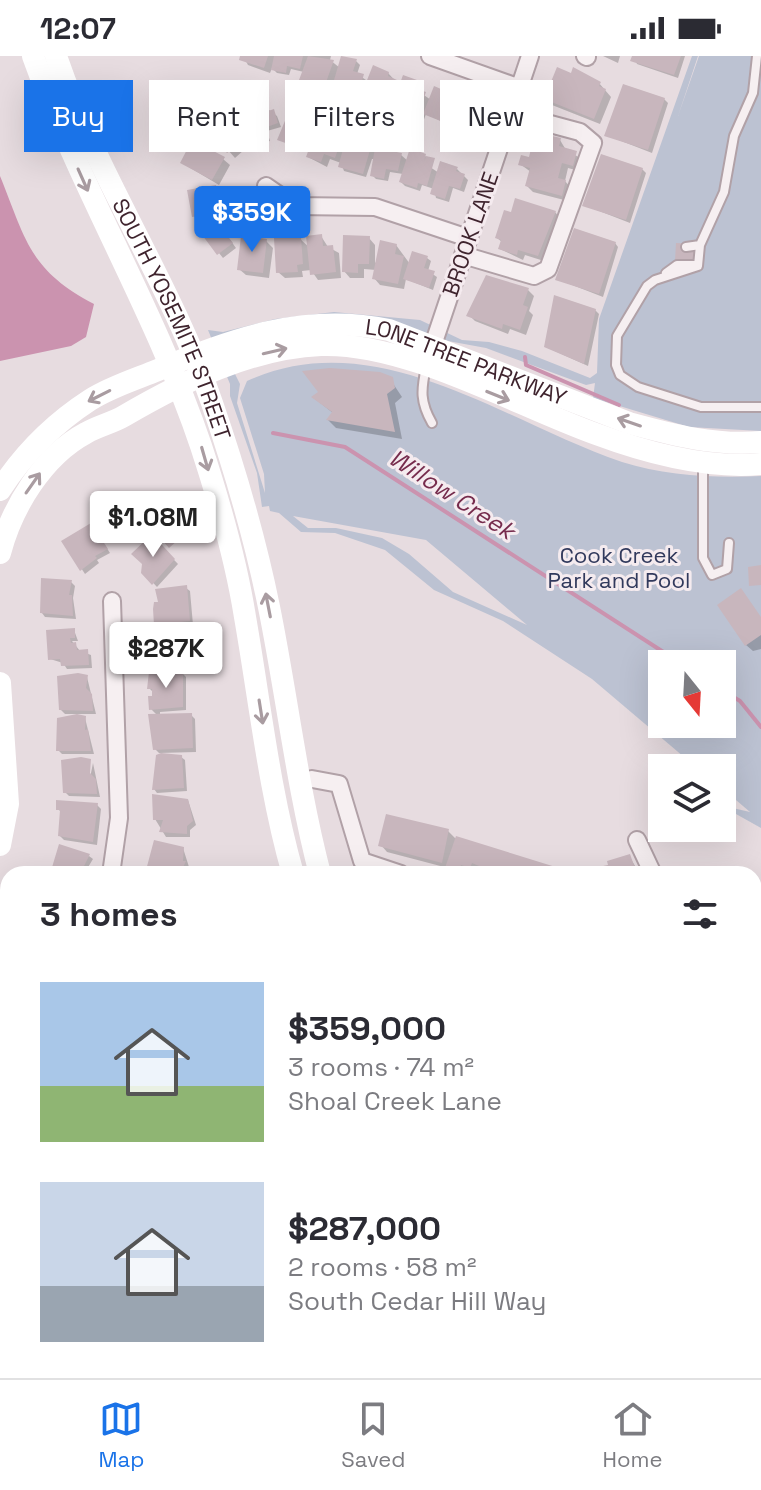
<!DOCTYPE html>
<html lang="en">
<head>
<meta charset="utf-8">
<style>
	:root { --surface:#fff; --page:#f7f7f7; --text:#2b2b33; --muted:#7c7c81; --line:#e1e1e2; --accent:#1a73e8 }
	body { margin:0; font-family:"Space Grotesk",sans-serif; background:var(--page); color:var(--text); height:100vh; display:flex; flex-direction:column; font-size:30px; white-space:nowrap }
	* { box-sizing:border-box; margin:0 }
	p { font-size:26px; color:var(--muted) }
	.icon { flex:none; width:44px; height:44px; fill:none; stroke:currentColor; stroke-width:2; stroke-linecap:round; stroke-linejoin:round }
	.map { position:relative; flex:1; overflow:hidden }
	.details { position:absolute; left:0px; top:810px; width:762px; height:512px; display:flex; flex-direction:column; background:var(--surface); border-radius:24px 24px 0 0; box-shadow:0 8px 32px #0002 }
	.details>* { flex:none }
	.top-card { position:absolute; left:24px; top:24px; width:714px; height:72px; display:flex; gap:16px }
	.needle { width:52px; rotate:162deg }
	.fabs { position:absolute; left:648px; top:594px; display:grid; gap:16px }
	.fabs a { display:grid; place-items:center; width:88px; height:88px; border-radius:0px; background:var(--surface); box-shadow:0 8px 32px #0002; font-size:40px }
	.price { position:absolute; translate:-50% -68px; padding:0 18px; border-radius:8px; background:#fff; color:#222; font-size:26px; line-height:52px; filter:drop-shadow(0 2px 4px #0008) }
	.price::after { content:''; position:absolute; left:50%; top:48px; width:24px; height:18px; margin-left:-12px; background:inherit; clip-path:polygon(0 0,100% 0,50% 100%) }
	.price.active { background:var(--accent); color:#fff }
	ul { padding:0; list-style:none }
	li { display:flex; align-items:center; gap:24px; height:200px; padding:0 40px }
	li span { display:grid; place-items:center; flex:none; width:224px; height:160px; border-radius:0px; color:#555 }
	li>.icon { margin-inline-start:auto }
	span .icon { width:96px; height:96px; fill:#fffc; stroke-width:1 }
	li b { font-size:34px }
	h2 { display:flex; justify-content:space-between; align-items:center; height:96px; padding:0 40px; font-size:34px }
	.chip { padding:0 28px; border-radius:0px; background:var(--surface); box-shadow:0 8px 32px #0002; font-size:28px; line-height:72px }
	.chip.active { background:var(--accent); color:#fff }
	.status { display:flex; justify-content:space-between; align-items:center; height:56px; padding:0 40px; background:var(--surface); direction:ltr }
	.status svg { height:22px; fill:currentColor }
	.tab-bar { display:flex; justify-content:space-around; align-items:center; height:112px; border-top:2px solid var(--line); background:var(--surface); font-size:22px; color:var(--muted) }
	.tab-bar a { display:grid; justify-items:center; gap:4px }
	.tab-bar .active { color:var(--accent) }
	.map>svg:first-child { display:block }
	.built { fill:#dacacf }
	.green { fill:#bcc2d2; fill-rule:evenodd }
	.water { fill:#cb93af }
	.shadow { fill:#0003 }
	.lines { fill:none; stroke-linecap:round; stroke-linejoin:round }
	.stream { stroke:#cb93af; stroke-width:4 }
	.building { fill:#c8b6bd }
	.lane-casing { stroke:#b1a1a7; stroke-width:12 }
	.street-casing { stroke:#b1a1a7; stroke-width:20 }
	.lane { stroke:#f6eff1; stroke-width:8 }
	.street { stroke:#f6eff1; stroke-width:16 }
	.secondary { stroke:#fff; stroke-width:22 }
	.oneway { stroke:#a99ca1 }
	.labels { text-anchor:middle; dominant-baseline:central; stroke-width:6; stroke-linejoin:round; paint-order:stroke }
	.street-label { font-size:22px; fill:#3f242e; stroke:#f5ebef }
	.park-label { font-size:22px; fill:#31395c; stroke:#f5ebef }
	.water-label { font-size:24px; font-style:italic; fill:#762c4d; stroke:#f5ebef }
</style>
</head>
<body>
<div class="status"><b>12:07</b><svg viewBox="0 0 49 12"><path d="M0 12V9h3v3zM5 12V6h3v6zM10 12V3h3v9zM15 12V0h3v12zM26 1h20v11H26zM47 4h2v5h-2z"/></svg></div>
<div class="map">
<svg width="761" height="1322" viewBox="0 0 761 1322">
	<rect width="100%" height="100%" fill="#e7dce0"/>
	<path class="built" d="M21,1314H342L321,1322H11Z"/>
	<path class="green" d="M692,0H698L678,60L699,0H761V375L689,371L593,342L595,327L586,329L486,292L448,285L412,272L218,284L240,328L237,347L265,437L264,418L240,342L247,325C376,266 502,365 622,406C666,420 715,422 761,420V772L736,758L722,759V745L724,750L750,756L722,732V712H697L592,623L503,565L434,534L385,494L335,477L301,476L279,457L270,455L269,450L262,451L257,417L230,340V328L208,274L223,276L275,263L334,256L420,264L462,284L489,286L522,295L590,322L597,317L599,263ZM293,460L426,484L527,569L453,536L409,498L382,482L336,472H308ZM662,608H722V668H662Z
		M0,1263L8,1269V1314H21L11,1322H0Z"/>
	<path class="water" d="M0,120C26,184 29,214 94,248L86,281L71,290L0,305Z"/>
	<path class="shadow" d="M243,0H331L330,4L340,12L356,5L360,9L357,18L369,26L388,17L401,31L404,22L416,26L423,32L421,37L431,44L447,38L451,41L447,50L460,59L477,48L484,54L482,60L491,67L484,91L460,84L454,77L456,72L426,58L422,69L333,29L330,37L308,29L302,23L304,16L291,13L289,19L277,17L272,12L270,17L248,9Z
		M603,0H620L618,7Z
		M634,0H685L678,22L637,8Z
		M599,27L611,41L600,68L552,49L546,42Z
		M664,43L668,47L652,97L606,79Z
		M265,51L277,60L281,71L267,75L270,85L262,87L258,83Z
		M229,59L245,78L236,86L244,94L235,102L205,68Z
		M316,59L321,68L334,72L347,67L353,73L350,82L371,88L374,94L401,99L408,105L425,100L429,103L427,109L439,117L457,113L468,124L464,136L453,132L449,146L436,142L434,133L422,129L420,135L405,130L401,126L403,118L390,116L388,125L376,123L372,119L375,103H372L366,121L344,115L341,107L330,103L327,111L308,101L311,92L303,89L301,95L280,83Z
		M560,84L566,94L582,103L579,115L568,112L565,125L571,132L568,145L533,136L527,130L531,116L520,108Z
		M223,103L230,109L219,129L182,107Z
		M642,113L646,117L630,167L584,149Z
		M216,131L222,148L212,150L213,161L197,164L194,160Z
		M555,156L561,163L544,205L525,199L523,204L500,193L502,186L497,182Z
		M229,164L237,174L228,181L236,192L223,202L203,177Z
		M321,180L328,191L339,197L341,222L318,224L311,214L302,215L303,221L285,222L278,216L300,183L309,191Z
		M369,182L375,189V207L396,189L410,208L427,202L431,205L428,215L437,221L433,234L406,223L404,233L380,229L374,222L376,214L364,213V222H350L344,215Z
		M266,185L273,192L269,222L246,219L239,213Z
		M615,187L618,191L603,241L557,223Z
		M528,234L534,240L529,255L533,259L526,279L510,273L508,278L475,265L469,259Z
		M595,254L599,258L588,310L546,291Z
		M388,320L402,341L395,347L402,383L336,372L328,364L333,357L314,342Z
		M95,474L110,497L97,504L99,507L85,518L64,486Z
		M152,481L178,508L157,531L143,516Z
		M71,526L75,530L73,542L76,563L45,561L42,557Z
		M186,532L190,535L193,569L160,572L156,568Z
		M761,561V593L753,595L746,589Z
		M74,574L78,585H72L80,595L91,599L92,612L67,613L63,607L50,603Z
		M176,577L186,593L181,613H154L150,609Z
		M182,617L186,621V654L160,656V660L191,659L195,663L196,696L159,697L155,693L158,660L151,653L154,637L149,632Z
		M87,621L96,658H65L61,654Z
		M85,662L94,698H62L58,694Z
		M181,701L185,704L187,735L157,737L154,733Z
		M63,706L90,705L87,721L90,722L93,707L100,741L69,740L65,736Z
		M188,744L196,769L190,774V781H166L155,763Z
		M97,749L101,753L97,789L64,784L60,780L62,757L58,753Z
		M448,775L455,782L564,818H454L448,812L387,796L381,789Z
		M183,792L189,811L186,818H147Z
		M89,800L93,803L87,813L91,818H52Z
		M629,800L640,818H582L610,810Z
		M3,1189L8,1193V1237L0,1230Z
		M754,1216L759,1234L754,1235Z
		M754,1263H761V1312L754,1314Z
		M213,1314H310L313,1322H215Z
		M532,1314H573L548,1322H536Z
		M614,1314H664L667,1322H617Z"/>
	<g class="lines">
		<path class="stream" d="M525,301L526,309L619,349
			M273,377L345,391L682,608
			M722,634L740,645L761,671"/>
	</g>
	<path class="building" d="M240,0H268L264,12L239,4Z
		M274,0H303L300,13L287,10L286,17L271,14Z
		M308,0L334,4L324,32L299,24Z
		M341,0L357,3L353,15L364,18L358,39L332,31Z
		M632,0H681L674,19L630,5Z
		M373,9L389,16L388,20L397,24L386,52L360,42Z
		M557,11L571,17L573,11L601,26L599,30L606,33L594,63L544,43Z
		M403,19L417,24L414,32L426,36L416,64L390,55Z
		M623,28L665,42L648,94L604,80Z
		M434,30L448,36L444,47L455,51L448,68L423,58Z
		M463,41L478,46L475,55L486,59L477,86L451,78Z
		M266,48L268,55L274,53L278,67L264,72L267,81L256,85L247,54Z
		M292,48L317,58L305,87L297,84L294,90L277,84Z
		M222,50L240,71L232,78L239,87L227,97L202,67Z
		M336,61L348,65L335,102L324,98L321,106L306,101L319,65L333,70Z
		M535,76L561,82L559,90L577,95L573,110L562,107L558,122L566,124L562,140L525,130L530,112L518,109L521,99L529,101Z
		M347,79L372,87L363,118L338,111Z
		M192,84L225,101L212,124L180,107Z
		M375,92L402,97L398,115L386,113L384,123L370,120Z
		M410,92L426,98L424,106L426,100L435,102L427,130L418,127L417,132L399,126Z
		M601,98L643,112L626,164L582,150Z
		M440,105L458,111L456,115L465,118L460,133L449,130L445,143L430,138Z
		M216,129L219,145L209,146L211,158L192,161L187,134Z
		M515,142L556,155L538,200L518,194L517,199L498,193L501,184L495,182L504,154L511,156Z
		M225,157L234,170L225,177L233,187L217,199L200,176Z
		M574,172L616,186L599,238L555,224Z
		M322,178L323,190L333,189L336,216L310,219L306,180Z
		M343,179L370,180L369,208H358V217L342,216Z
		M241,180L267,183L263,217L237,214Z
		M301,181L303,208L297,209L298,216L276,217L274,182Z
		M380,184L397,188L395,198L404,200L398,228L372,223Z
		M676,187L696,188L695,207L675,205Z
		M412,195L428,200L424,212L435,215L429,232L403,223Z
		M486,219L529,232L523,249L528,251L520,274L503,268L502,273L466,260Z
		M554,239L596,253L584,308L544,291Z
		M330,312L380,316L393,321L395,332L387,338L395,376L326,364L332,356L311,341L318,336L302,315Z
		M91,467L108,493L95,500L97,502L80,515L61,485Z
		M169,473L178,484L169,492L160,482Z
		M152,478L175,503L152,529L141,517L142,508L131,498Z
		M761,509V529L749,530L748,511Z
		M41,522L72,524L69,539H72L73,560L40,557Z
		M187,529L190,565L154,569L153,553L154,546H158L155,533Z
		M741,532L761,561V579L745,590L717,549Z
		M75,572V582H70L71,587L76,586L77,594L88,593L89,609L61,610L60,603L48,604L46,574Z
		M143,573L177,575V588H183L178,610H148L150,595L143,589Z
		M183,615V651L149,654L148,640H152V633H147L149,616Z
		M78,617L88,619L86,632L92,638L93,655L59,654L57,620Z
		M192,657L193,692L153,694L148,658Z
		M77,658L86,660L85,674L88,673L91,695H56L57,662Z
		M161,697L182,699L184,732L152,734L156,699Z
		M81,701L91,703L90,717L96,723L97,738L63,737L61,704Z
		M152,738L188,743L193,765L187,770V778L159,776L163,764H153Z
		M56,744L98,747L93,786L58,780L60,754H56Z
		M386,758L449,773L442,807L378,790Z
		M456,780L562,813L560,818H476L479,810L472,807L470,812L461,809L459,816L445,812Z
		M154,784L184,791L183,805H186L180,818H145Z
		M59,788L90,798L84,810L88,811L85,818H50Z
		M630,798L637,818H580L579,815L608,809L607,805Z
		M3,1186L8,1190V1239L0,1229Z
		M754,1261H761V1300H754Z
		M212,1314H306L284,1322H215Z
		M531,1314H555L534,1322Z
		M615,1314H659L638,1322H618Z"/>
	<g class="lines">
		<defs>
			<path id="lane" d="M757,0L753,37L734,80L724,136L700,189L698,210L655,224L647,230L617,280L616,309L620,319L638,331L701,351H761
				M686,191L700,189
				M666,217L677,209H694
				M426,311C421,334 420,346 432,367
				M703,410V502L712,519L727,513L729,487
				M167,1314V1322
				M330,1314L332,1322"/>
			<path id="street" d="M430,0L520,32
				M585,0L587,1
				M266,130L295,150L375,151L468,182
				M463,199L534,220L548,213L593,87L580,76L513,58
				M429,301L530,0
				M312,723L339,728L362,805L401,818
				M637,784L653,818
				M111,818L119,762L112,545
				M754,858L761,864
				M0,937L8,943
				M0,995L8,985
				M754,1087L761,1084
				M0,1142L8,1150
				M754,1153L761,1151
				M589,1314L592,1322
				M696,1315L761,1316
				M372,1322L396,1314"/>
		</defs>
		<use href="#lane" class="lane-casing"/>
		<use href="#street" class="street-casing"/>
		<use href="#lane" class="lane"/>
		<use href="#street" class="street"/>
		<g class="secondary">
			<path d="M33,0C81,134 156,256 201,390C219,445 236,504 245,561C260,647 269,734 293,818"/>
			<path id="s1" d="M56,0C97,121 171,227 212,347C235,414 255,482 269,551C287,640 297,730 320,818"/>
			<path id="s2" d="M0,434C24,397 53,368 90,344C110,331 136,323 158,314C234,282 306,257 389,274L629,367C673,379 715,390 761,386"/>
			<path d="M0,497C12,451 43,400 86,377C98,370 112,367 124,360C184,325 251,292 321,289C407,286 515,349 596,378C647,397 705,413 761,408"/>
			<path d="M0,627L8,748L0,789"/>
			<path d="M396,1314C410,1320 424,1313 438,1322"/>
			<path d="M456,1314L458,1322"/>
			<path d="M483,1314L486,1322"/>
		</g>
	</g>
	<defs><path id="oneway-shaft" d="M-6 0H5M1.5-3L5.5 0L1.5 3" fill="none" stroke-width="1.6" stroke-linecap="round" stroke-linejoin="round" transform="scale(2)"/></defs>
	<g class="oneway">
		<use href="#oneway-shaft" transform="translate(83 124) rotate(66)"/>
		<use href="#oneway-shaft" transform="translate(275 295) rotate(-13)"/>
		<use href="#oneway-shaft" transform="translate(99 340) rotate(153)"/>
		<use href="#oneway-shaft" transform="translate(498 340) rotate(22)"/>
		<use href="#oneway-shaft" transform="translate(629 366) rotate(-161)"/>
		<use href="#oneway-shaft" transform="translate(205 403) rotate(74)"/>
		<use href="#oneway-shaft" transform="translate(33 427) rotate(-55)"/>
		<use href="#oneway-shaft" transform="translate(268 549) rotate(-101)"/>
		<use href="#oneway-shaft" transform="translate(261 656) rotate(81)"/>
	</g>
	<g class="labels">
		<g class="street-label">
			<text transform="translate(470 178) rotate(-71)">BROOK LANE</text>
			<text stroke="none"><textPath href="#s1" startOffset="288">SOUTH YOSEMITE STREET</textPath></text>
			<text stroke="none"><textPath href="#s2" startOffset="524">LONE TREE PARKWAY</textPath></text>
		</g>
		<g class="park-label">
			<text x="619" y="499">Cook Creek<tspan x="619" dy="25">Park and Pool</tspan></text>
		</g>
		<g class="water-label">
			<text transform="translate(452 438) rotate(33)">Willow Creek</text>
		</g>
	</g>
</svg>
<div class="fabs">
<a><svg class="needle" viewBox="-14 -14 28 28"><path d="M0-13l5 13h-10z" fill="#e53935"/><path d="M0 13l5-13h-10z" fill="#7c7c81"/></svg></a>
<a><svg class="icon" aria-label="layers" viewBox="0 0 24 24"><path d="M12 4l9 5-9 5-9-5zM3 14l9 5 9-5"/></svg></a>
</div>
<b class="price active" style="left:252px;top:198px">$359K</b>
<b class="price" style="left:153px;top:503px">$1.08M</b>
<b class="price" style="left:166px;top:634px">$287K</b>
<div class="top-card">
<a class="chip active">Buy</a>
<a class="chip">Rent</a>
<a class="chip">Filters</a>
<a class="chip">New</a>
</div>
<section class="details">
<h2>3 homes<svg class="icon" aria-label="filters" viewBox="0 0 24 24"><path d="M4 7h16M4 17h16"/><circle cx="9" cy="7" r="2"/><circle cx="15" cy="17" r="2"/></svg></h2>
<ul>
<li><span style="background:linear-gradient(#a9c7e8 65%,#8fb573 0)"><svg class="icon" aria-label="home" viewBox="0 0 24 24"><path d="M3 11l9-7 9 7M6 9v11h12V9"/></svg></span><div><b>$359,000</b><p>3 rooms · 74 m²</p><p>Shoal Creek Lane</p></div></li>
<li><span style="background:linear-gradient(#c9d6e8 65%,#9aa5b1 0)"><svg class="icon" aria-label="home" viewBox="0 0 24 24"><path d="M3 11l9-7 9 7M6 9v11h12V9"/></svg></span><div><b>$287,000</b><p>2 rooms · 58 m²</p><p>South Cedar Hill Way</p></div></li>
</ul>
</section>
</div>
<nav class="tab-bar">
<a class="active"><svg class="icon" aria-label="map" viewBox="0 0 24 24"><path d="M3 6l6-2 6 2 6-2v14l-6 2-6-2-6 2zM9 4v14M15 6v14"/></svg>Map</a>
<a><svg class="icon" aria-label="saved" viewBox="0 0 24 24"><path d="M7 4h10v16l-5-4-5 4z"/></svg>Saved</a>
<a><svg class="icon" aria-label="home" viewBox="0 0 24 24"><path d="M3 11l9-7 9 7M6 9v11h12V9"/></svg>Home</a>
</nav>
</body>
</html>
